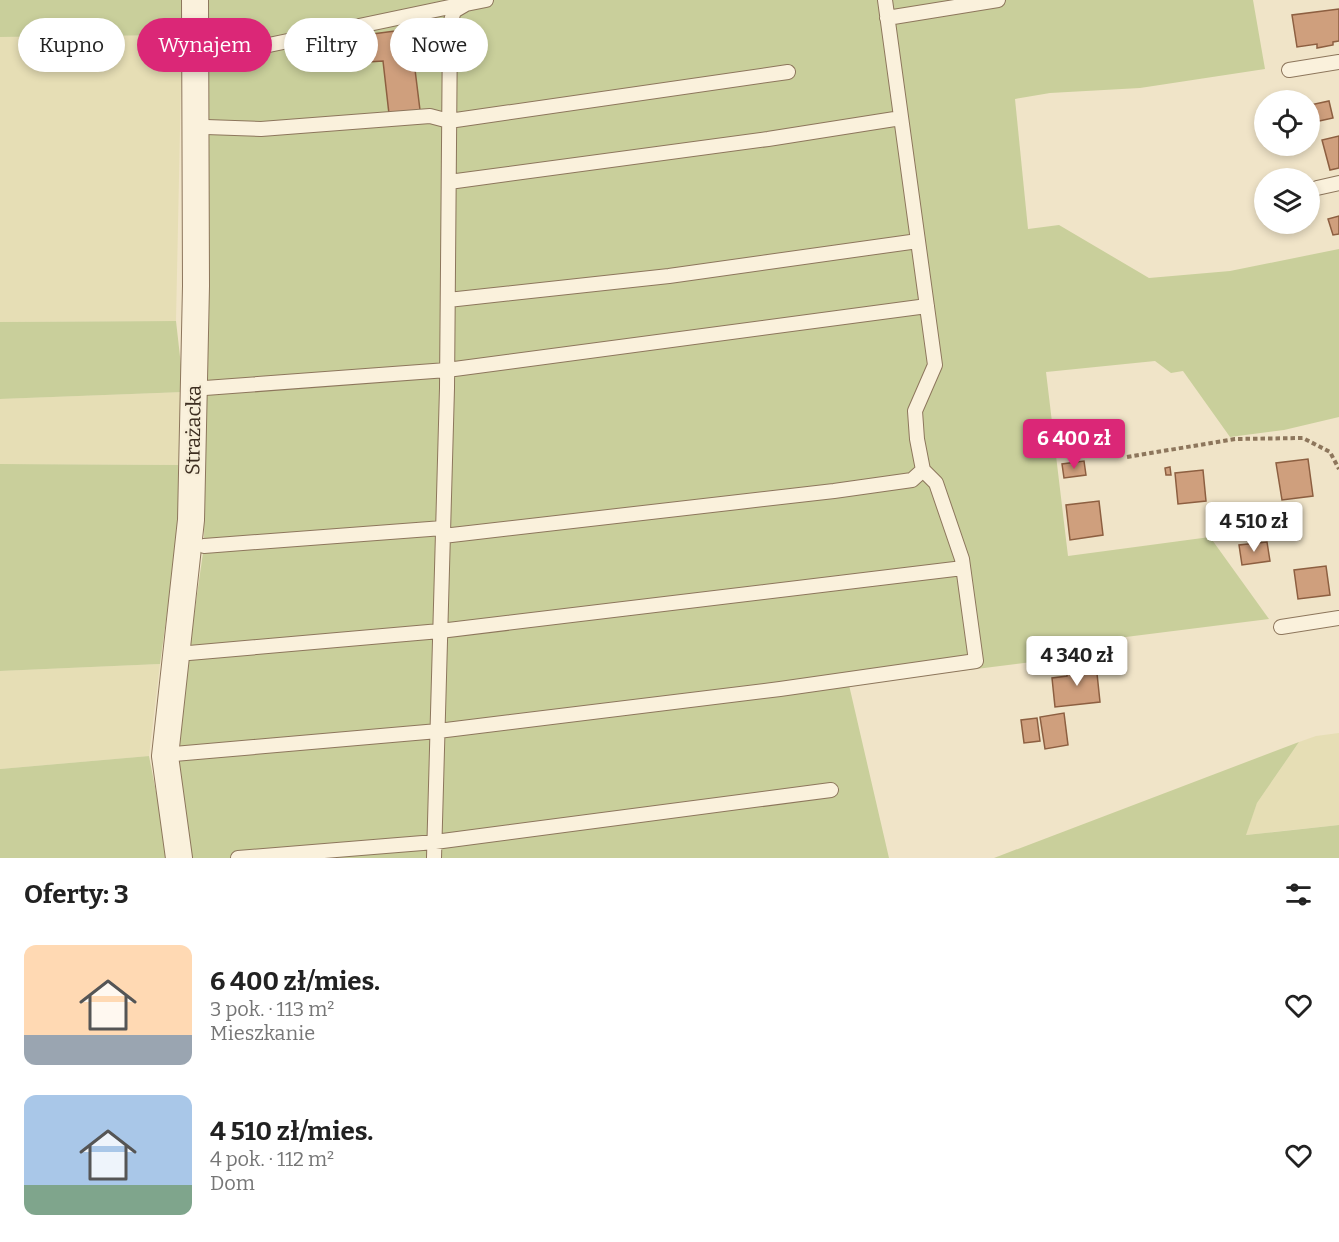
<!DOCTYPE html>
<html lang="pl">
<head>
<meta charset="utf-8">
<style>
	:root { --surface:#fff; --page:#f6f6f6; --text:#222; --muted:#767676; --accent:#db2777 }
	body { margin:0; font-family:Bitter,serif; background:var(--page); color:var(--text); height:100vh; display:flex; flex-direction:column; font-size:22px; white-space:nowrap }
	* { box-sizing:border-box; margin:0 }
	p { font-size:20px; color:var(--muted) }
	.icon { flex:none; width:33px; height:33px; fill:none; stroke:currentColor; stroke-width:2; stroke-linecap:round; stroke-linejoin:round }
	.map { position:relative; height:858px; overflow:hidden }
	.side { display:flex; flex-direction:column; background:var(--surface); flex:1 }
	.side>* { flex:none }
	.top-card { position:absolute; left:18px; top:18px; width:600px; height:54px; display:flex; gap:12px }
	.controls { position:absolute; left:1254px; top:90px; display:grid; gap:12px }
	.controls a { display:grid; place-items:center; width:66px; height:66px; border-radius:50%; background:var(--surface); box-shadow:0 3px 9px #0003; font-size:30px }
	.price { position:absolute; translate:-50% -51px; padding:0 14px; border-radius:6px; background:#fff; color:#222; font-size:20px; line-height:39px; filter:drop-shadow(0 2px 3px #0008) }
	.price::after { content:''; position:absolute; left:50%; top:36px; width:18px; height:14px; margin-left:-9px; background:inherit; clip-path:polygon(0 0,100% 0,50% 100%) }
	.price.selected { background:var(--accent); color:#fff }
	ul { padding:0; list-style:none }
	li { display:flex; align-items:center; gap:18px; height:150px; padding:0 24px }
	li span { display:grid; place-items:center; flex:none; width:168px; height:120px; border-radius:12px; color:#555 }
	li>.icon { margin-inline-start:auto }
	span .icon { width:72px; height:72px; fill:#fffc; stroke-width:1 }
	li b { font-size:26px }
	h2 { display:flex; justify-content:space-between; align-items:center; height:72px; padding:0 24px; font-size:26px }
	.chip { padding:0 21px; border-radius:27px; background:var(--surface); box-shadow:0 3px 9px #0003; font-size:21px; line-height:54px }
	.chip.selected { background:var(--accent); color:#fff }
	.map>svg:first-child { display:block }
	.farmland { fill:#e6deb5 }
	.green { fill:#c9cf9b }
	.building { fill:#cf9f7d; stroke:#8d5f41; stroke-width:1.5 }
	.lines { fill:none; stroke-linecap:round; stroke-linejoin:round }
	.lane-casing { stroke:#8d765c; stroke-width:16 }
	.street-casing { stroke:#8d765c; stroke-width:28 }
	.path { stroke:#8d765c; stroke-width:4; stroke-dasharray:4.5 3; stroke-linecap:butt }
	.lane { stroke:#faf1dc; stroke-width:14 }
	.street { stroke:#faf1dc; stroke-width:26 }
	.labels { text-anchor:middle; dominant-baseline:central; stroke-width:5; stroke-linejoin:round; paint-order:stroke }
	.street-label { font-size:20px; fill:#3d2e20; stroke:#f7eed8 }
</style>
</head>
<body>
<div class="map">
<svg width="1339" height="858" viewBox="0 0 1339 858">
	<rect width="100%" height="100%" fill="#f0e4c8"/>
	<path class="farmland" d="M182,35L176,321L0,322V37Z
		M184,392L178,465L0,464V399Z
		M160,664L149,756L0,769V671Z
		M1339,733V825L1245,835L1257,803L1299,742L1316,736Z"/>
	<path class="green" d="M0,0H183L182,35L0,37Z
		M207,0H1253L1265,69L1140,88L1050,93L1015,99L1028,229L1059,225L1149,278L1230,271L1339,249V417L1284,430L1230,437L1183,371L1171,373L1155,361L1046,372L1068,556L1210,537L1269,619L1078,643L1079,656L849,685L889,858H188L174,754L204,546Z
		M176,321L184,392L0,399V322Z
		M0,464L178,465L179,526L160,664L0,671Z
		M1299,742L1257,803L1246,835L1339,825V858H994Z
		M149,756L169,858H0V769Z"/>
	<path class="building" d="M1339,9V41L1333,42V45L1317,48V44L1297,47L1292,15Z
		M410,29L420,110L389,114L383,61L368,62L365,35Z
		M1329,101L1333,118L1310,123V105Z
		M1339,136V168L1330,170L1322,140Z
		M1339,216V234L1333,235L1328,219Z
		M1308,459L1313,496L1282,500L1276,463Z
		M1084,461L1086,475L1064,478L1062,464Z
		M1170,467L1171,475H1166L1165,468Z
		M1203,470L1206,501L1178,504L1175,473Z
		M1099,501L1103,535L1070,540L1066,505Z
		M1267,542L1270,561L1242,565L1239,545Z
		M1326,566L1330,595L1298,599L1294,570Z
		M1096,664L1100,702L1055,707L1052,678L1067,676V667Z
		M1064,713L1068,745L1045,749L1040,717Z
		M1037,718L1040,741L1024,743L1021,720Z"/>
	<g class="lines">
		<defs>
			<path id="lane" d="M887,18L998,0
				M245,50L464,4
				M1289,70L1339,62
				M206,127L261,129L430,116L449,121L788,72
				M449,182L768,139L901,118
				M1317,188L1339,183
				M448,300L669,276L918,241
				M205,388L447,370L927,306
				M443,536L834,491L912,480L923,470
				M204,546L443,528
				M1281,627L1339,618
				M189,653L440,631L963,568
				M174,754L438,731L780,689L976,661L962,559L936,483L923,470L917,439L915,411L935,365L885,0
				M238,858L435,842L831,790
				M434,858L447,388L450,24L454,11L466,4L486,0"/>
			<path id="street" d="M179,858L165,756L191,520L196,286L195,0"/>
		</defs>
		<use href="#lane" class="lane-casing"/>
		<use href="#street" class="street-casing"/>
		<path class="path" d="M1127,457L1235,439L1303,438L1330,452L1339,469"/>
		<use href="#lane" class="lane"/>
		<use href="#street" class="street"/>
	</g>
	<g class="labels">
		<g class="street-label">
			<text transform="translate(193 430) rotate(-89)">Strażacka</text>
		</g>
	</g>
</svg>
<div class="controls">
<a><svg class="icon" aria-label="locate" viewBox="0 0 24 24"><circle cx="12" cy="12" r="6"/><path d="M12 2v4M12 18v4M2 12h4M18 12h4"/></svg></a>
<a><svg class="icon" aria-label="layers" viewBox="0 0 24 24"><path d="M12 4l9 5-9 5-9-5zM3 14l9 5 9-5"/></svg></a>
</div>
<b class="price selected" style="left:1074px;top:470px">6 400 zł</b>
<b class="price" style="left:1254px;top:553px">4 510 zł</b>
<b class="price" style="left:1077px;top:687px">4 340 zł</b>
<div class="top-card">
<a class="chip">Kupno</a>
<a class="chip selected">Wynajem</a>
<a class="chip">Filtry</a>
<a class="chip">Nowe</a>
</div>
</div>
<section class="side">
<h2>Oferty: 3<svg class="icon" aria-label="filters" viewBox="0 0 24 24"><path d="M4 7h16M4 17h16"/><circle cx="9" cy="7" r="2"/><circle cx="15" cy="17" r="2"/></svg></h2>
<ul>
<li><span style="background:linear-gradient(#ffd9b3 75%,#9aa5b1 0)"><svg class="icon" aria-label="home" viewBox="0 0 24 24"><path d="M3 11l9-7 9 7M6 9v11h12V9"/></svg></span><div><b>6 400 zł/mies.</b><p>3 pok. · 113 m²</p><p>Mieszkanie</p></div><svg class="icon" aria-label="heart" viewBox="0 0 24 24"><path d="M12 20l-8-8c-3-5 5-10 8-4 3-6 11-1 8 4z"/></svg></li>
<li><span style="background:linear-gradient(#a9c7e8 75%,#7fa58c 0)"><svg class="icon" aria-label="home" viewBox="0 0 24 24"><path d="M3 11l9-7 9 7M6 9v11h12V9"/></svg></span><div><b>4 510 zł/mies.</b><p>4 pok. · 112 m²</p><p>Dom</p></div><svg class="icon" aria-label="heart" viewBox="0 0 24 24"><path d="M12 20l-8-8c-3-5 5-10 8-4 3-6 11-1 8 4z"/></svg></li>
</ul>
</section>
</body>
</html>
